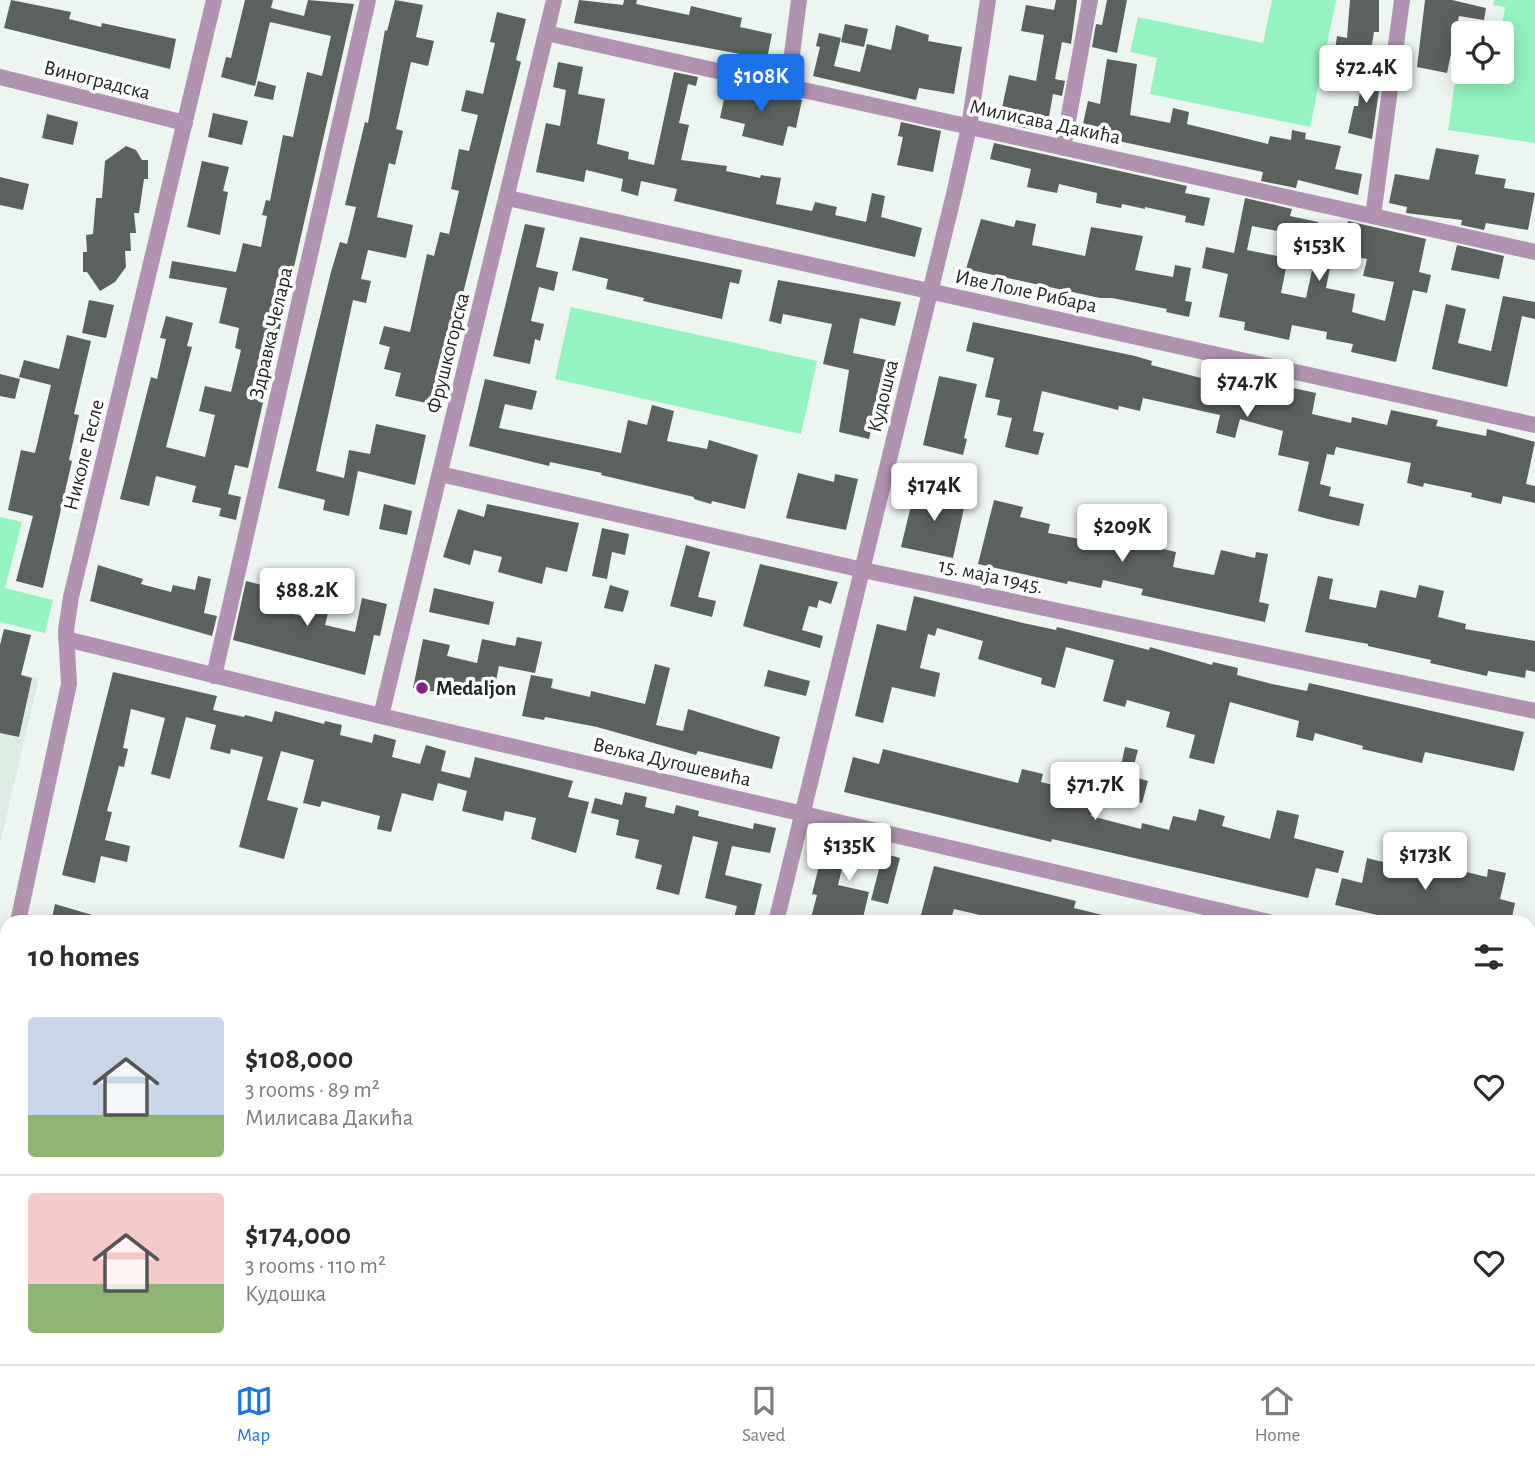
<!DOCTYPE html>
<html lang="en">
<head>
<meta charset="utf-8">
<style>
	:root { --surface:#fff; --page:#f2f2f3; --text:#2b2b33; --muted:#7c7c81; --line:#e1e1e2; --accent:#1a73e8 }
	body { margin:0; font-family:"Alegreya Sans",sans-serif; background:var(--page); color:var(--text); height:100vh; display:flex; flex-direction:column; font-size:26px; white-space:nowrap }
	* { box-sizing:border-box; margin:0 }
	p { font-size:23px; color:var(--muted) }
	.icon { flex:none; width:38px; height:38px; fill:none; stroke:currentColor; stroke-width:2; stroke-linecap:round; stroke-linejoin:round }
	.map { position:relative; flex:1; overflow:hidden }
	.drawer { position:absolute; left:0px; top:915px; width:1536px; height:450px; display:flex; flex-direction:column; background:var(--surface); border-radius:21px 21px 0 0; box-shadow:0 4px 18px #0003 }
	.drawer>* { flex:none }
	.fabs { position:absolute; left:1451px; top:21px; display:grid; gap:14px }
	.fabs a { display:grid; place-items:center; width:63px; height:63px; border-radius:7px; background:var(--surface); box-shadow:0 4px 18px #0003; font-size:35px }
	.price { position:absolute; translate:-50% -60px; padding:0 16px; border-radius:7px; background:#fff; color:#222; font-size:23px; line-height:46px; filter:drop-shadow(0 2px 4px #0008) }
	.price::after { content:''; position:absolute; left:50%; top:42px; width:21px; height:16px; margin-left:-10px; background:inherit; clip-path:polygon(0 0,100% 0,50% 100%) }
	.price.current { background:var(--accent); color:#fff }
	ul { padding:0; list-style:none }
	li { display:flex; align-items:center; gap:21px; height:175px; padding:0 28px }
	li+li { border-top:2px solid var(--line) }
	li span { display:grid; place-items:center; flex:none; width:196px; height:140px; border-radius:7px; color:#555 }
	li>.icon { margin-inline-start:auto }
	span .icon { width:84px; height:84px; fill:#fffc; stroke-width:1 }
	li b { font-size:30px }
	h2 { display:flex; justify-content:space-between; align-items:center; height:84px; padding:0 28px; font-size:30px }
	.tab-bar { display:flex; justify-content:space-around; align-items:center; height:98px; border-top:2px solid var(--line); background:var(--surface); font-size:19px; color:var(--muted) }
	.tab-bar a { display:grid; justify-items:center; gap:4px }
	.tab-bar .current { color:var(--accent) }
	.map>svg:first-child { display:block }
	.built { fill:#dcece2 }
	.green { fill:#94f3bf }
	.building { fill:#5b625e }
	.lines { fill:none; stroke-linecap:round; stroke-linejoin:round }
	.minor { stroke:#b193b1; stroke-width:16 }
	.major { stroke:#78447a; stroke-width:18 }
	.poi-dot { fill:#85218a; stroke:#fff; stroke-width:2.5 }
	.labels { text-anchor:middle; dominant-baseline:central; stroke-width:7; stroke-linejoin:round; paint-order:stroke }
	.street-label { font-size:21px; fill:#242726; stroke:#fff }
	.poi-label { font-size:21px; font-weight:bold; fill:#242726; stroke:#fff; text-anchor:start }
</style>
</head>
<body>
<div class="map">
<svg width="1535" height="1364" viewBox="0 0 1535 1364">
	<rect width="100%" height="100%" fill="#edf5f0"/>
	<path class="built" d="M0,669L39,678L0,844Z
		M1535,1204V1324L1530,1323V1226Z"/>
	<path class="green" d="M1272,0H1336L1310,127L1150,94L1157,58L1130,52L1138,17L1263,43Z
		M1494,0H1535V143L1448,130L1458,61L1463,62V72H1502L1501,33L1505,7L1493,5Z
		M571,307L817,361L801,434L555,379Z
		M0,517L22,522L5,588L53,600L45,633L0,622Z"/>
	<path class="building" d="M11,0L71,12L69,19L101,27L102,23L176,39L170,69L4,28Z
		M245,0H273L271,8L304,16L308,0L354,4L248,468L235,465L228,494L241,497L236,520L219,516L221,508L192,502L196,486L156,476L149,506L120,499L151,377L157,379L166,339L160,338L166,316L193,323L187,346L192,347L166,447L205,457L215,415L199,411L205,386L231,392L241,350L235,348L239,328L219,323L227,288L169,278L172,261L236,272L243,243L261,247L267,216L262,215L266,200L270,201L283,135L293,137L307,72L322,76L331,36L270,22L255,86L221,77L226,57L231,58Z
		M395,0L423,5L416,37L434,41L428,66L411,62L396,129L403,131L395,165L389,163L377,217L413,225L406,258L368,250L361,279L371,281L366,303L353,300L316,471L344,478L349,450L370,454L376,424L426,435L415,485L358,471L349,516L323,510L325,500L278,488L331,272L340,242L347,244L356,207L345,205L365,122L368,123L385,30L387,31Z
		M579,0L623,5L624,0H637L636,4L689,15L691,6L742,18L740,27L772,34L767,59L574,23Z
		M1056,0H1077L1071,44L1062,42L1055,79L1065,81L1062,96L1053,94L1047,128L1035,126L1034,130L999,122L1009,75L1036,81L1044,35L1021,31L1026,5L1054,10Z
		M1107,0H1127L1117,53L1092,47L1096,24L1102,25Z
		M1350,0H1379V32H1374L1369,62L1334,57L1337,36L1347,38Z
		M1425,0H1452L1486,8L1484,20L1459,16L1447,73L1417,67Z
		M497,12L526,19L516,60L521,62L435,405L395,396L401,373L384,369L390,347L379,344L384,326L410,332L427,254L434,256L440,232L449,234L459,191L451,189L459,149L469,151L478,115L461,111L466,90L483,94L495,43L490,42Z
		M845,24L868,29L864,47L841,42Z
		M896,25L929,35L928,41L962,47L954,94L919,88L916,100L813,76L820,47L816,46L819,33L841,38L834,66L860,72L867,44L891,50Z
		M1107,59L1137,64L1130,115L1170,123L1173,108L1189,112L1187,124L1268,144L1270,136L1291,140L1292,130L1306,133L1305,139L1341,146L1335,169L1362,174L1358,195L1298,180L1296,188L1261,181L1263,172L1081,133L1088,101L1100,104Z
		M558,62L583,67L578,94L605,99L597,144L629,152L628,159L654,165L674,72L698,77L696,86L688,84L679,123L689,125L681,160L727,166L726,171L760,178L761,175L781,178L776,204L812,211L815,202L837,207L835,215L866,222L872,193L885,196L881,217L922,228L915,257L674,201L677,189L641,181L638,196L621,191L623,179L586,170L584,182L536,172L546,123L560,126L566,90L553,87Z
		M1363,68L1382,70L1372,139L1348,133L1354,106H1358Z
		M258,81L276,86L273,100L254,96Z
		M727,85L802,100L796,128L788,126L783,146L742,136L745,124L720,118Z
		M213,113L248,121L242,145L208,137Z
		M47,114L78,122L73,145L42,138Z
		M901,122L941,131L933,172L897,165L903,137L898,136Z
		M994,143L1187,186L1185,193L1210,198L1204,226L1185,222L1186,216L1145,207V209L1122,204L1121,208L1096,203L1097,193L1059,184L1057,193L1027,187L1031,169L990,159Z
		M126,146L136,150L142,160H148V179H144L139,213H134L136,233H130L131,251H125L126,267L115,282L100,291L87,272H83V252H87L86,235L93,234L96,198H102L105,161Z
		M1436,148L1479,155L1475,174L1506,179L1504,188L1535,193L1528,230L1486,223L1484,230L1461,225L1462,220L1406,213L1407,207L1389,203L1395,174L1429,180Z
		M202,161L229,167L223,191L228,192L220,235L187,227Z
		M0,177L29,184L23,210L0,205Z
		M1245,198L1292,209L1290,216L1318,222L1313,244L1291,240L1292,234L1252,226L1247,250L1288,258L1281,293L1306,298L1318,243L1334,247L1326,288L1355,294L1352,312L1385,321L1394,282L1363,276L1367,259L1342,254L1348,221L1426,239L1419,272L1431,275L1427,293L1413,290L1396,362L1351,352L1353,344L1326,339L1327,332L1292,325L1289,340L1244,330L1245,322L1219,317L1228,274L1202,268L1206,247L1234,253Z
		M981,219L1014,227L1016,220L1036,224L1032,245L1085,256L1091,227L1143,236L1135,270L1173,277L1175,265L1191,268L1185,301L1192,302L1189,317L1166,312L1167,309L1112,298H1100L966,269Z
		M525,224L545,228L536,267L558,272L554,291L539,287L531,321L544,324L540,341L535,339L530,364L493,356Z
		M580,237L742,270L739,284L730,282L722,319L643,301L644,298L606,289L608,279L572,270Z
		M1457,245L1504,256L1499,279L1451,270Z
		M778,280L901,302L895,326L860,318L853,353L887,360L869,439L839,432L849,370L823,364L832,324L783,314L781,324L769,321Z
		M1503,296L1535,302V319L1522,316L1507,387L1432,369L1446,304L1466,309L1458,343L1491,351Z
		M89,300L114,305L106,338L82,333Z
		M973,322L1135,356L1152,361L1151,365L1201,378L1203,370L1223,375L1221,386L1290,403L1293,388L1316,393L1312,414L1351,423L1352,417L1387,425L1391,410L1438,420L1436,426L1486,436L1487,429L1535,442L1526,484L1535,486V503L1503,496L1501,504L1471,497L1472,493L1424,483L1423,487L1407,483L1411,463L1336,447L1334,455L1327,454L1320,484L1331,487L1329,496L1364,504L1359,526L1328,519L1298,511L1309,462L1278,455L1283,431L1240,419L1235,438L1216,433L1220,415L1143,398L1140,411L1119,406L1118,410L1042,391L1033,431L1044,433L1038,455L1005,447L1012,418L997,415L1000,400L985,397L994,358L966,351Z
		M67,335L91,341L74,414L79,415L69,460L72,461L43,588L16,581L33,516L8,510L21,450L35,453L51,385L19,377L24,360L59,369Z
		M0,374L20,379L15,399L0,396Z
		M939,376L977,384L964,438L967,439L963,455L923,445Z
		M485,379L537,391L532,410L505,404L499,428L621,453L628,420L647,425L652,405L674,411L667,441L707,449L709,440L758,455L745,509L712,501L711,504L694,499V497L601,475L602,473L550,462L549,466L469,446Z
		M798,473L834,482L835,474L858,479L846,530L786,518Z
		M915,489L966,499L953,558L901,547Z
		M994,500L1023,507L1020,517L1050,524L1048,533L1085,540L1088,527L1122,534L1125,522L1142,526L1138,543L1176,552L1173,567L1214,575L1221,550L1255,558L1256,552L1268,554L1259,602L1269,604L1265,622L1141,595L1143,589L1103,580L1101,588L1068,581L1067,584L978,564Z
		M384,504L412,511L407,535L379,529Z
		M487,504L579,523L567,572L546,567L542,584L498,572L502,557L474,550L470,565L443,557L458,509L484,517Z
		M602,528L629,534L625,555L612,552L607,579L592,576Z
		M686,545L710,552L698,597L716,601L712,617L670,606Z
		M760,564L838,582L831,604L819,600L817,608L809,606L802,630L823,636L820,648L743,626Z
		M98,565L143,579L141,584L171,592L173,585L195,590L198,576L211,579L204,613L217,616L212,636L90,601Z
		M1318,576L1333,579L1329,599L1376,608L1380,590L1416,598L1419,585L1444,591L1438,617L1466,624L1465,629L1535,641V672L1526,670L1525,678L1488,671L1487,676L1430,663L1431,660L1368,646V644L1305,632Z
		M271,578L289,582L281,611L310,618L317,585L334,589L325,625L355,632L362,598L387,604L380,636L374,635L365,675L233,640L246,581L269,587Z
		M610,585L629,591L623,612L604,608Z
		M434,588L494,602L489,625L429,612Z
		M914,596L1023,623L1056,630L1057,627L1149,650L1150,647L1212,665L1213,662L1238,668L1237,675L1272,684L1307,691L1309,683L1524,732L1514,771L1425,752L1422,763L1362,749L1363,746L1315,733L1313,741L1296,737L1299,721L1230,702L1214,764L1189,758L1195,735L1166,727L1170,712L1127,700L1125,707L1103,701L1114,660L1066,647L1055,688L1041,684L1042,678L978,659L983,641L937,628L935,636L928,634L920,668L940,673L935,697L892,687L883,723L855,716L877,624L906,631Z
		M4,629L31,635L21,675L32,678L19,737L0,733V645Z
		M517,637L542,642L535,673L499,666L494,690L468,684L465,697L413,688L423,639L450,645L447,656L477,663L482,639L515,646Z
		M655,664L670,668L656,725L683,731L688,709L780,737L772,769L698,751L696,755L597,727L545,717L544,720L522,716L531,675L553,679L551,688L590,697L591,691L645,704Z
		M768,670L810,681L806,696L764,686Z
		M113,672L217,696L213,710L244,717L245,715L272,722L275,711L324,724L325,721L342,725L340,735L372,743L374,734L396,740L392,757L420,764L426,745L446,751L441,771L470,778L475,757L573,781L568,797L589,802L576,853L531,839L536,818L505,811L503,821L462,811L467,791L438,783L433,801L402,793L391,832L377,829L380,816L322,801L320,807L303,803L314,760L281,751L267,800L298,808L284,859L239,847L263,757L231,749L230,754L210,749L216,725L186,717L170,779L151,774L165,718L131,709L123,748L128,749L124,767L119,766L107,811L112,812L105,840L130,846L127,862L101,856L95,883L62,875Z
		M1125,747L1138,750L1131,776L1148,781L1142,803L1103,793L1110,762L1121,765Z
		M883,749L1018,783L1022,769L1043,774L1041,782L1078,791L1082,776L1100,781L1091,816L1141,829L1142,823L1169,830L1173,816L1196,821L1199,809L1225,816L1222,826L1270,839L1277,810L1299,815L1294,838L1344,851L1338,873L1316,868L1308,898L1052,839L1051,842L844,792L853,757L879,764Z
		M625,792L647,797L645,807L674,814L676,805L699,811L698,816L753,829L754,823L776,828L770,853L732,846L725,875L762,884L753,922H733L737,906L705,898L718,842L693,836L679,895L656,889L662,865L635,858L639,840L616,835L619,820L591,813L595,798L622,805Z
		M826,838L900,858L888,904L871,900L879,869L844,860L838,885L869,892L862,922H810L817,895L812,894Z
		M1392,838L1409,842L1404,864L1435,872L1437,865L1487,877L1488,869L1506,873L1500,899L1515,903L1511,922H1407L1335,905L1342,878L1362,883L1367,858L1387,863Z
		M934,866L1076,901L1074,908L1111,917L1110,922H1010L954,909L950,922H919Z
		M55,904L99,917L98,922H51Z"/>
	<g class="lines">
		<path class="minor" d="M546,33L1535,252
			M0,77L185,123
			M788,85L799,0
			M1063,148L1090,0
			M508,198L1535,425
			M1373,216L1402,0
			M440,474L863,570L1535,711
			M66,639L381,716L1269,922
			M214,676L368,0
			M381,716L554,0
			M18,922L69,684L66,630L71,597L214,0
			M776,922L954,194L969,127L988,0
			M1530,984L1535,985
			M0,997L7,973
			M1530,1145L1535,1124
			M0,1210L7,1212
			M536,1358L558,1364
			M44,1364L45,1358
			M254,1364L256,1358
			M668,1364L670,1358
			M1473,1364L1474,1358"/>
		<path class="major" d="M0,981L7,982
			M1530,1347L1535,1348"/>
	</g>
	<circle class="poi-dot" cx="422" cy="688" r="7"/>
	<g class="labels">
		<g class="street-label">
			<text transform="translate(97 80) rotate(14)">Виноградска</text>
			<text transform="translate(1045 122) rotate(12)">Милисава Дакића</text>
			<text transform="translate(1026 291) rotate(12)">Иве Лоле Рибара</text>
			<text transform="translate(271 333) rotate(-77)">Здравка Челара</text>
			<text transform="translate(448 353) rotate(-76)">Фрушкогорска</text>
			<text transform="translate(883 396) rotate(-76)">Кудошка</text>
			<text transform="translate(84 455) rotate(-76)">Николе Тесле</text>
			<text transform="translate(991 576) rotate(12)">15. маја 1945.</text>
			<text transform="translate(672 762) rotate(13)">Вељка Дугошевића</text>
		</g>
		<g class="poi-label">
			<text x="436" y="688">Medaljon</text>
		</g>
	</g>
</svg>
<div class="fabs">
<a><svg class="icon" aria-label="locate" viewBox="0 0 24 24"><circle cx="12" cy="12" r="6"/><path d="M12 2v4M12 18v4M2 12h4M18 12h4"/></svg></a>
</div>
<b class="price" style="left:1366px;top:105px">$72.4K</b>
<b class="price current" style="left:761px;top:114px">$108K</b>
<b class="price" style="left:1319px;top:283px">$153K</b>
<b class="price" style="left:1247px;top:419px">$74.7K</b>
<b class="price" style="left:934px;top:523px">$174K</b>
<b class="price" style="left:1122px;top:564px">$209K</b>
<b class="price" style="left:307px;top:628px">$88.2K</b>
<b class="price" style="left:1095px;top:822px">$71.7K</b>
<b class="price" style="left:849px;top:883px">$135K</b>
<b class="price" style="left:1425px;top:892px">$173K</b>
<section class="drawer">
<h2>10 homes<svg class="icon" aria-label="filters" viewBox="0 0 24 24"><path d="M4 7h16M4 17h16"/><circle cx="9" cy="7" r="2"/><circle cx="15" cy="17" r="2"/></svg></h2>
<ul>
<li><span style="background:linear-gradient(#c9d6e8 70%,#8fb573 0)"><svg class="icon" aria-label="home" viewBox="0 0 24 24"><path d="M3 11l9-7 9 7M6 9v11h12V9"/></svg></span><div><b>$108,000</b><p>3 rooms · 89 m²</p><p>Милисава Дакића</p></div><svg class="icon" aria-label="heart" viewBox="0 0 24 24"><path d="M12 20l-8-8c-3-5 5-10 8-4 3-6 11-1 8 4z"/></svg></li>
<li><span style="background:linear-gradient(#f6c9c9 65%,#8fb573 0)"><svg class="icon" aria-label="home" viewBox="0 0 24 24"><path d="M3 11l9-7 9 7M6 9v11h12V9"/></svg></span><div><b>$174,000</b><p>3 rooms · 110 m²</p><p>Кудошка</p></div><svg class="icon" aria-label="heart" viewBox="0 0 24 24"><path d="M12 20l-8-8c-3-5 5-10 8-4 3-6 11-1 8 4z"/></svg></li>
</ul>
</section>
</div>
<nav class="tab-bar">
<a class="current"><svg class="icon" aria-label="map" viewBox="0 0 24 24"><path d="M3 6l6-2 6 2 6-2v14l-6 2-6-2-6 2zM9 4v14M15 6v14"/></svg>Map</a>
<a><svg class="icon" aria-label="saved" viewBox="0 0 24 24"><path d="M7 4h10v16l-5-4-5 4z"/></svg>Saved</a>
<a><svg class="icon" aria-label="home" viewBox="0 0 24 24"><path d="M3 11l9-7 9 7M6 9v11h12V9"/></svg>Home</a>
</nav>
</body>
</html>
